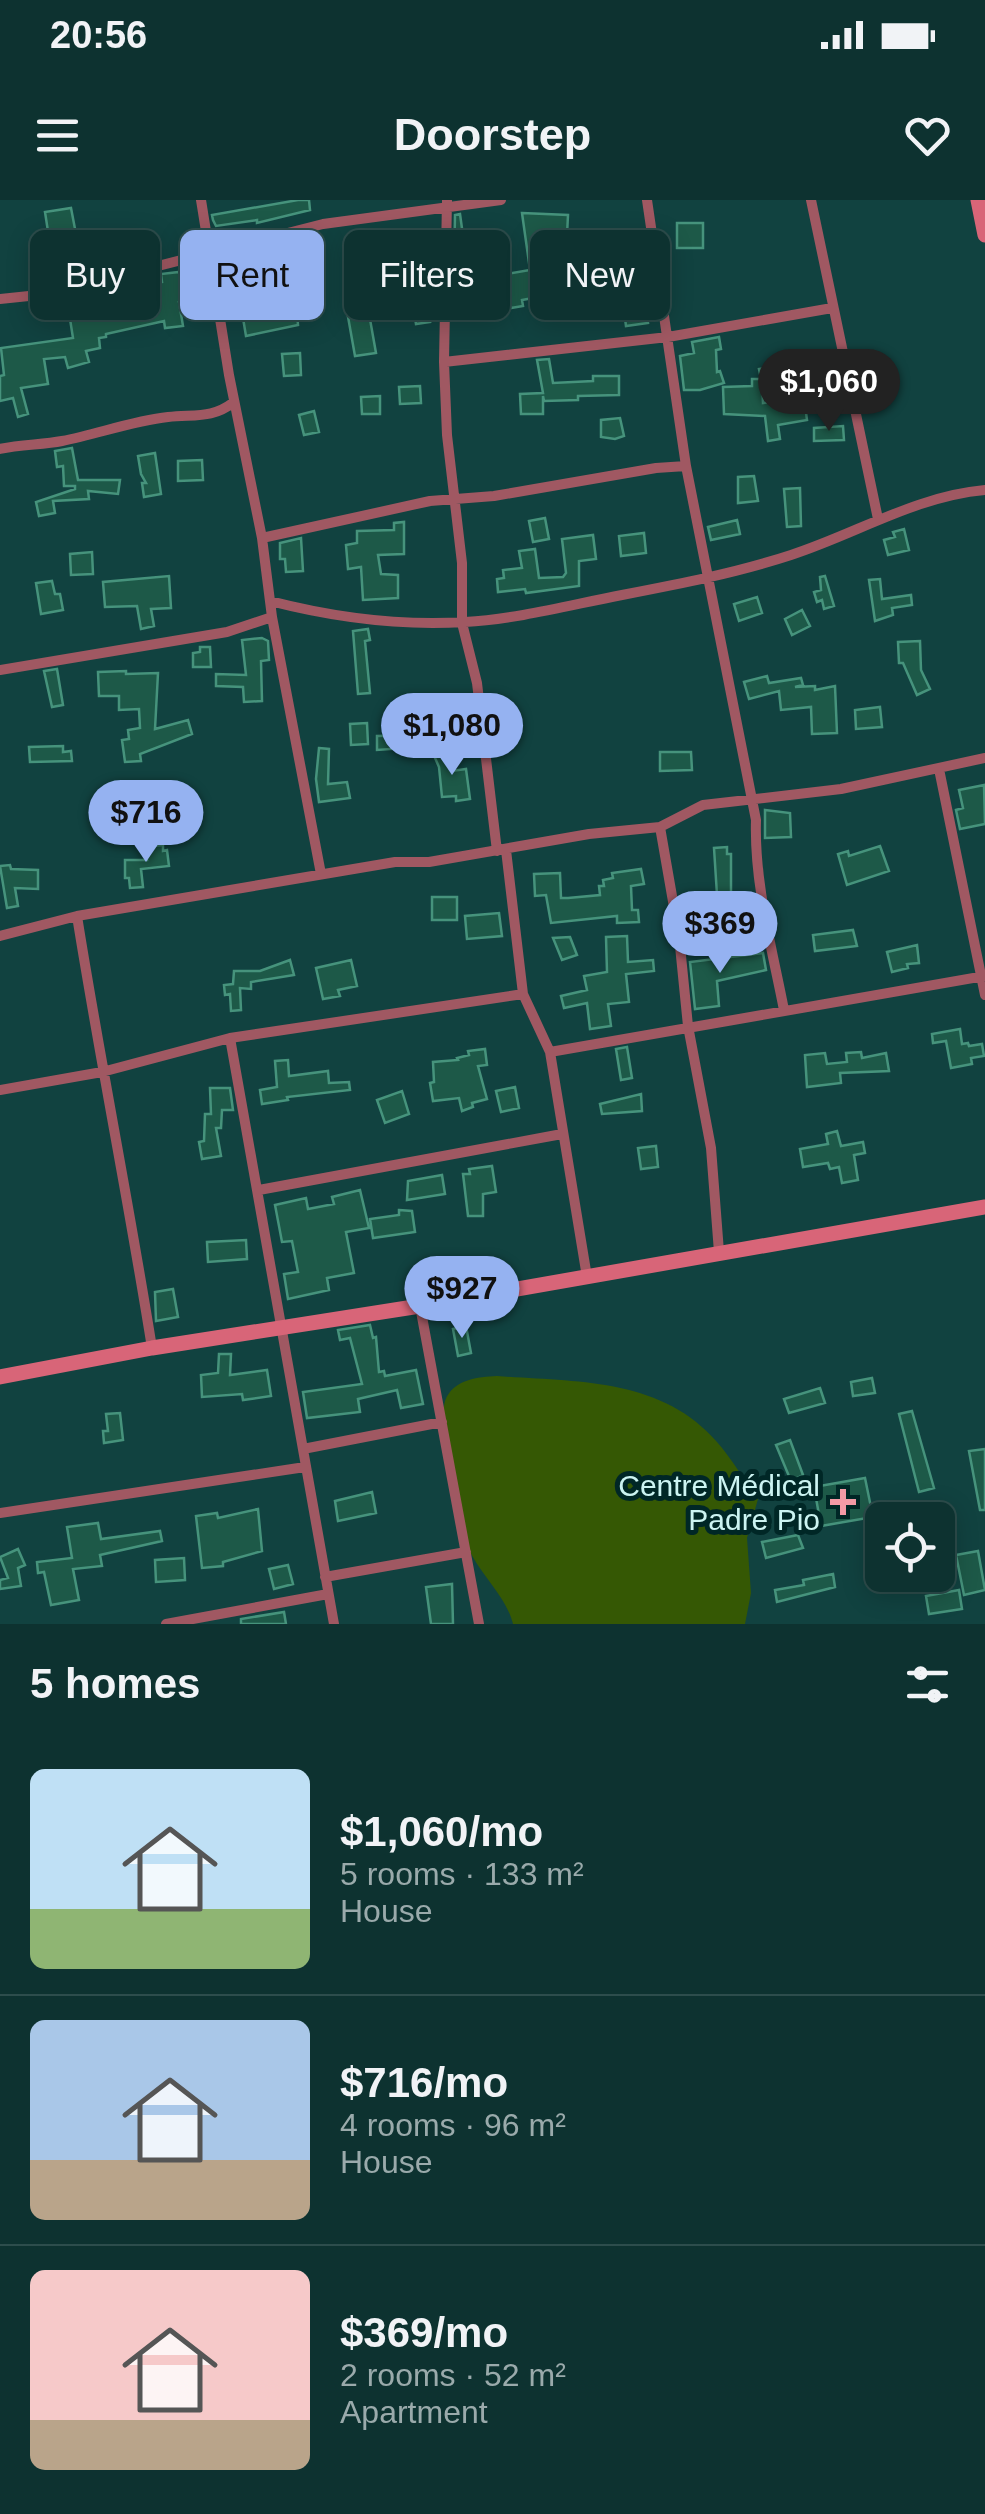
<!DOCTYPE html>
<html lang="en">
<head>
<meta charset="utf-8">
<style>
	:root { --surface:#0d3230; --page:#163a38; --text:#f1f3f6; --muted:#9aaaab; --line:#2d4d4c; --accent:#95b2f1 }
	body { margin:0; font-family:Helvetica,sans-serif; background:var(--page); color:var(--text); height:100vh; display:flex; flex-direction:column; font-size:38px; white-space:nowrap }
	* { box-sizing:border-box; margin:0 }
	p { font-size:32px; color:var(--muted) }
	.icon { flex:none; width:55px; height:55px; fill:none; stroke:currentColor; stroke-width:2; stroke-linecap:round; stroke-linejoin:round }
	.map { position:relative; height:1424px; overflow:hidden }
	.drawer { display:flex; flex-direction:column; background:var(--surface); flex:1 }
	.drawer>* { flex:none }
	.banner { position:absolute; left:30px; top:30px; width:925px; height:90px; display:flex; gap:20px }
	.controls { position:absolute; left:865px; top:1302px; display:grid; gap:20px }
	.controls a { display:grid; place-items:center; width:90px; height:90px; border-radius:15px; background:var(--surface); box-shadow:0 5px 25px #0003,0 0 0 2px var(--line); font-size:50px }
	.price { position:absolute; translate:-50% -85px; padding:0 22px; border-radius:35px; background:var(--accent); color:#111; font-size:32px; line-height:65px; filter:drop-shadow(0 2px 5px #0008) }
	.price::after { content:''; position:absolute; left:50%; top:60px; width:30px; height:22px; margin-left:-15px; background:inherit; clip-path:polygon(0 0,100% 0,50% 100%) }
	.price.current { background:#222; color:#fff }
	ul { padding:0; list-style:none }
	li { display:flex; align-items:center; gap:30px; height:250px; padding:0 30px }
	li+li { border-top:2px solid var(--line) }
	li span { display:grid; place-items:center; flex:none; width:280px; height:200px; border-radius:15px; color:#555 }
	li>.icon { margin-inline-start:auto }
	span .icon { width:120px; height:120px; fill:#fffc; stroke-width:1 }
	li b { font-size:42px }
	h2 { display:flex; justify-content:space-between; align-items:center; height:120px; padding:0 30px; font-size:42px }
	.tag { padding:0 35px; border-radius:15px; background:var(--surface); box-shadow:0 5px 25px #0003,0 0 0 2px var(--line); font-size:35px; line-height:90px }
	.tag.current { background:var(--accent); color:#111 }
	.status { display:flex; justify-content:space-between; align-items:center; height:70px; padding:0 50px; background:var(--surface); direction:ltr }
	.status svg { height:28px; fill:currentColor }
	header { display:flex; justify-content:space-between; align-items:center; height:130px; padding:0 30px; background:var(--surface); font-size:45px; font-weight:700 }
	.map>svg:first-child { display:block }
	.green { fill:#355804 }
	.building { fill:#1d5948; stroke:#46937c; stroke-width:2.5 }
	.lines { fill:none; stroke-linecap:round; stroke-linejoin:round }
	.street { stroke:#a05862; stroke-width:10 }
	.secondary { stroke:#d86578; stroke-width:15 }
	.poi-dot { fill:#f49aa6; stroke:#002726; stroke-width:4 }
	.labels { text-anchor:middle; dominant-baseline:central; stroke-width:10; stroke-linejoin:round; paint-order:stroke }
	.poi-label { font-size:30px; fill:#ccf4f2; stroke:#002726; text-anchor:end }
</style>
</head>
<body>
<div class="status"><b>20:56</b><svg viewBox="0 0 49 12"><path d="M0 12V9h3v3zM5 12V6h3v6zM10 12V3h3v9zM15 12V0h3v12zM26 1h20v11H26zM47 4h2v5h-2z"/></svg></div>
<header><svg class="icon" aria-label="menu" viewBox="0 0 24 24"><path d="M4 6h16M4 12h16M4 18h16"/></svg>Doorstep<svg class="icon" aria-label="heart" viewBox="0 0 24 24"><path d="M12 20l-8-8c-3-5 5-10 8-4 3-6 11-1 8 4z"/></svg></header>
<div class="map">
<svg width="985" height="1424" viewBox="0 0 985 1424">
	<rect width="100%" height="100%" fill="#114240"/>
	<path class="green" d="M497,1176C575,1182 661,1177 717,1242C732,1259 744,1280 758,1299L747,1338L751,1393L745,1424H513C506,1395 478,1373 467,1345C458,1322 438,1223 445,1201C453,1179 478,1177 497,1176Z"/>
	<path class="building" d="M298,0H309L310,10L257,23V20L216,26L213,20L212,15Z
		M71,8L76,34L49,38L45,12Z
		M522,13L568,15L566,55L552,54L557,85L532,89L533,98L522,100L523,106L511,108L507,74L530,70Z
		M460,14L464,43L471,42L472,47L485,45L488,65L493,64L496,75L479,80L480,100L454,101V90L458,89L454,68L455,15Z
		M677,23H703V48H677Z
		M576,63H592V84H577Z
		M394,65L403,100L424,99L430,122L416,124L414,111L384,115L372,71Z
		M179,72L181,90L206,86L208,97L179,102L183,126L165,128L164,121L106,134V137L99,138L100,148L86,151L89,162L68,168L65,157L44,159L48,184L21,188L28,214L18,217L13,198L0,201V176L4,175L1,148L73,138L70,119L84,117L83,107L97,105L98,113L159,100L157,83L162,82L161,74Z
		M264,95V104L296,99L298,125L246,136L243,118H239V112L228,114L226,100Z
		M645,102L648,123L626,126L624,111Z
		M368,108L376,153L355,156L347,111Z
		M719,137L721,149L716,150L717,172L720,171L724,183L700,190H684L680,156L694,153L692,142Z
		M822,151L826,197L804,198L807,220L778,225L780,239L768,241L765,216L724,214L723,187L752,186V179H761L759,169L772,167L774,178L762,180L763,203L788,199L785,174L812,171L809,153Z
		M300,153L301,175L284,176L282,154Z
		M549,159L553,183L593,181V176H619V195L578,196V200L544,201L543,196V214H521L520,194L543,193L537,160Z
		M420,186L421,203L400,204L399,187Z
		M380,196V214H362L361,197Z
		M314,211L319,232L304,235L299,215Z
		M620,218L624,236L615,239L601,237V220Z
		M843,226L844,240L814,241V228Z
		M72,248L78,280H120L118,294L88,291L89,299L53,301L55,313L39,316L36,302L75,289V286H64L63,266L57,267L55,251Z
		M155,253L161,294L144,297L142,283H146L141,274L138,256Z
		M202,260L203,280L178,281V261Z
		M754,276L758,301L738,303V277Z
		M800,288L801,326L787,327L784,289Z
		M545,318L549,339L533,342L529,321Z
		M737,320L740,334L711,340L708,327Z
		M404,322V354L378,355L381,374L398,375V398L363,400L361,367L348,369L346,345L357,343V331L394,330V323Z
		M904,329L909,350L888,355L884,340L895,337L893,332Z
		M644,333L646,353L621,356L619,336Z
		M593,335L596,359L579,361V386L526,393L525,389L498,392L497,379L504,378L503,370L522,368L519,351L535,349L539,378L563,377L566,373L562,339Z
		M301,338L303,371L286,372L285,359H280V343Z
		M92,352L93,374L71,375L70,354Z
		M169,376L171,408L151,409L154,426L141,429L137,406L105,407L103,382Z
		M825,376L834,406L824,409L822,400L817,402L814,392L821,390L820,377Z
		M880,379L882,399L911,395L912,405L892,408L893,415L875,421L869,380Z
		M52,381L55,394H60L63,410L41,414L36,383Z
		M757,397L762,413L739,421L734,404Z
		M802,410L810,426L792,435L785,419Z
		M368,429L370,440L365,441L370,493L358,494L353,431Z
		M262,438L268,441L269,460L261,461L262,501L244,502L243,487L216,486V474L246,475L242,440Z
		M920,441L921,470L930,489L917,495L903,463H899L898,442Z
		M200,447H210L211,467H193V453L200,452Z
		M57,469L63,505L52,507L44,471Z
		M126,471V474L158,473L155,529L188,520L192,534L140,554L141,561L125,562L122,540L129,539L128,530L140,528L139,509L119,510V496H99L98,472Z
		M767,476L769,483L801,478L803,485L795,487L815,486V490L835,486L837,533L812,534L811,507L781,510L779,491L749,499L744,482Z
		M880,507L882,527L856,529L855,510Z
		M367,523L368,544L351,545L350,524Z
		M418,535V547L377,550V536Z
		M63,546V552L71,551L72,561L30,562L29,547Z
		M442,547L452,571L466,569L470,599L456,601V596L442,597L439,567L432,551Z
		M319,548L329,549L328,584L347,582L350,598L319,602L316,579Z
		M660,552H691L692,570L660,571Z
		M984,585L985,624L960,629L956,610L963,608L959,590Z
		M765,610L790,613L791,637L765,638Z
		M105,615H124V632H106Z
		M163,645V651L167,650L169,666L141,669L143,687L130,688L129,678H125V660H147L145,647Z
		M880,646L889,671L847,685L838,654L848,651L849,656Z
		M727,647V654H731V694L717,695L714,648Z
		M10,665L11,669L38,670V689L15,688L18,706L7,708L0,666Z
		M641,669L644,684L631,686L632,710H638L639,722L617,723V716L551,723L546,695L535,696L534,674L560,673L561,698H568L600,695L599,686H604L603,680L613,678L612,673Z
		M432,697H457V720H432Z
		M499,713L502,736L467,739L465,716Z
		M713,716L717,735L698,739L694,720Z
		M853,730L857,746L815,751L813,735Z
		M627,736L628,762L653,760L654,771L626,774L629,802L608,804L611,826L590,829L587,803L564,808L561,796L587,790L584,776L607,772L606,737Z
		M570,737L577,755L562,760L553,738Z
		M917,745L919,763L907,764L908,768L892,772L887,752Z
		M763,753L766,770L717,781L719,806L695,809L690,762Z
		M290,760L294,775L251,782V789L240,788L241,810L231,811L230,794L225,795L224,785L233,784L234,771H260Z
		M351,760L357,786L338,790L340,796L323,799L316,768Z
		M960,829L962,844L968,843L969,846L982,844L984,856L971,858L972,864L951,868L946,841L933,843L932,834Z
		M627,847L632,878L621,880L616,849Z
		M485,849L487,865L478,866L487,899L472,903L473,907L462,911L459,898L433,901L430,883L434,882L433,862L458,860L457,858L469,855L468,851Z
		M861,852L862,858L886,853L889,871L840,873L841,883L807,887L805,855L825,853L827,864L847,862L846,853Z
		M288,860L289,876L328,871L329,883L349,882L350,890L287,897L288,900L262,904L260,890L277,887L275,861Z
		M515,887L519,908L501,912L496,891Z
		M210,888H230L233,910H222L221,928H216L221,956L202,959L199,942L204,941L205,914H211Z
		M402,891L409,914L385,923L377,900Z
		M641,894L642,911L602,914L600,904Z
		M837,931L841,946L863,942L865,953L854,955L858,980L842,983L839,967L830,969L828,963L803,967L800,949L828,944L826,934Z
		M656,946L658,967L641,969L638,948Z
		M492,966L496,992L483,994V1016H468L463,974H470L469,969Z
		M442,975L445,994L407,1000L408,981Z
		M360,990L369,1028L346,1032L354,1073L327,1078L329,1090L288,1099L284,1074L298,1072L292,1041L282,1042L275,1005L306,998L308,1009L334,1004L332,997Z
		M399,1010L412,1011L415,1032L373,1038L370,1019L399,1015Z
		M246,1040L247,1059L208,1062L207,1042Z
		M173,1089L178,1117L156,1121L155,1092Z
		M370,1125L373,1138L376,1137L379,1172L384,1171L385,1176L416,1170L423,1204L401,1208L397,1190L358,1199L360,1212L307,1218L303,1192L362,1184L350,1138L340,1140L338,1130Z
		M466,1126L471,1153L458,1156L453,1129Z
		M219,1154H231L230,1175L267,1170L271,1196L243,1200L242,1194L202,1197L201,1175L218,1173Z
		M872,1178L875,1193L853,1196L851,1182Z
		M820,1188L825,1203L789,1213L784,1199Z
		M912,1211L934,1288L919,1292L899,1214Z
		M120,1213L123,1240L104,1243L103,1231H108L106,1214Z
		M790,1240L803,1275L791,1281L776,1245Z
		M985,1249V1310H980L969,1251Z
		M865,1278L873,1317L821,1326L814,1287Z
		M372,1292L376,1313L338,1321L335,1301Z
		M258,1309L262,1351L223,1362V1366L202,1368L196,1316L217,1313L218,1318Z
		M98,1323L101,1339L160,1331L162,1341L100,1355L102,1366L73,1369L79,1400L51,1405L44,1372L38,1373L37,1362L72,1358L67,1327Z
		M798,1335L803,1348L766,1358L762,1342Z
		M18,1349L25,1365L18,1368L21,1386L0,1389V1380L8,1378L0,1357Z
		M978,1351L985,1390L964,1395L956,1355Z
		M184,1358L185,1380L156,1382L155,1360Z
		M288,1365L293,1384L274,1389L269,1369Z
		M833,1374L835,1387L777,1402L775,1390L804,1385L803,1380Z
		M452,1384L453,1424H431L426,1387Z
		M959,1390L962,1409L929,1414L926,1396Z
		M284,1412L286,1424H241V1419Z"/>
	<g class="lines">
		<path class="street" d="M201,0L229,175L262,338L272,417L321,674
			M447,0L444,162L447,235L462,363V423L477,483L497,651
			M647,0L686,266L756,620C754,683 772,748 784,810
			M811,0L878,319
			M0,99L48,94L323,24L501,0
			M444,162L668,137L832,108
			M0,249C20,244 42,245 62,241C98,234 132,221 168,217C195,214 212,219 234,202
			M262,338L430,301L494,296L656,268L686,266
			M270,401C332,417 400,426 465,422C518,419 570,405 622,395C679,384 736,373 791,355C856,334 916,296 985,290
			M0,470L227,432L272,417
			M939,569L985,795
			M660,627L679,736L688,826L711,948L719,1052
			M506,650L523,794L550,852L587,1077
			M77,716C100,860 129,1003 152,1148
			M0,736L77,716L395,662H429L589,634L660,627L703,605L841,589L985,558
			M230,838L334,1424
			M550,852L985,776
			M0,890L102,872L230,838L523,794
			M259,990L562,934
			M420,1106L479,1424
			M303,1249L442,1222
			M0,1313L305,1267
			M325,1377L466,1352
			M166,1424L328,1394"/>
		<path class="secondary" d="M978,0L985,35
			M0,1177L152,1148L420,1106L985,1007"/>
	</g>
	<path class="poi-dot" d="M838 1287h10v10h10v10h-10v10h-10v-10h-10v-10h10z"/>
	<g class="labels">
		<g class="poi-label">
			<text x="820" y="1285">Centre Médical<tspan x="820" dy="34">Padre Pio</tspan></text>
		</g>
	</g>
</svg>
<div class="controls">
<a><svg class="icon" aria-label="locate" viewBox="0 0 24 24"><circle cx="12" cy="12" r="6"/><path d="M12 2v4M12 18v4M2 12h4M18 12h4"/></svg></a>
</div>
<b class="price current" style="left:829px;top:234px">$1,060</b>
<b class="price" style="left:452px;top:578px">$1,080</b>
<b class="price" style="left:146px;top:665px">$716</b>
<b class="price" style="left:720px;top:776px">$369</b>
<b class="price" style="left:462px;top:1141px">$927</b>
<div class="banner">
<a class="tag">Buy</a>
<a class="tag current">Rent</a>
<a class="tag">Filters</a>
<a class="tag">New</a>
</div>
</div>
<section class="drawer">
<h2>5 homes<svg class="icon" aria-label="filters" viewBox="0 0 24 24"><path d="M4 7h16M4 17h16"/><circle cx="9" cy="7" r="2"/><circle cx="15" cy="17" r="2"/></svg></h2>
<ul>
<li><span style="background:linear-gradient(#bfe0f5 70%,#8fb573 0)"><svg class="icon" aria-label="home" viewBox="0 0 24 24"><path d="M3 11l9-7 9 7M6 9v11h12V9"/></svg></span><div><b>$1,060/mo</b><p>5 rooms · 133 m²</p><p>House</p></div></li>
<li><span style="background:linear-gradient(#a9c7e8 70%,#b9a48a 0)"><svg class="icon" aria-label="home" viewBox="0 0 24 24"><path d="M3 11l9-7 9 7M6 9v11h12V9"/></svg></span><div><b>$716/mo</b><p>4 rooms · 96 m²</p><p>House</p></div></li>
<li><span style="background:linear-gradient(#f6c9c9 75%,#b9a48a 0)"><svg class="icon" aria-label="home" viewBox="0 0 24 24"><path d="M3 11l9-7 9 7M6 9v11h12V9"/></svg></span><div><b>$369/mo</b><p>2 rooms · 52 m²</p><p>Apartment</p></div></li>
</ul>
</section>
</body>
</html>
